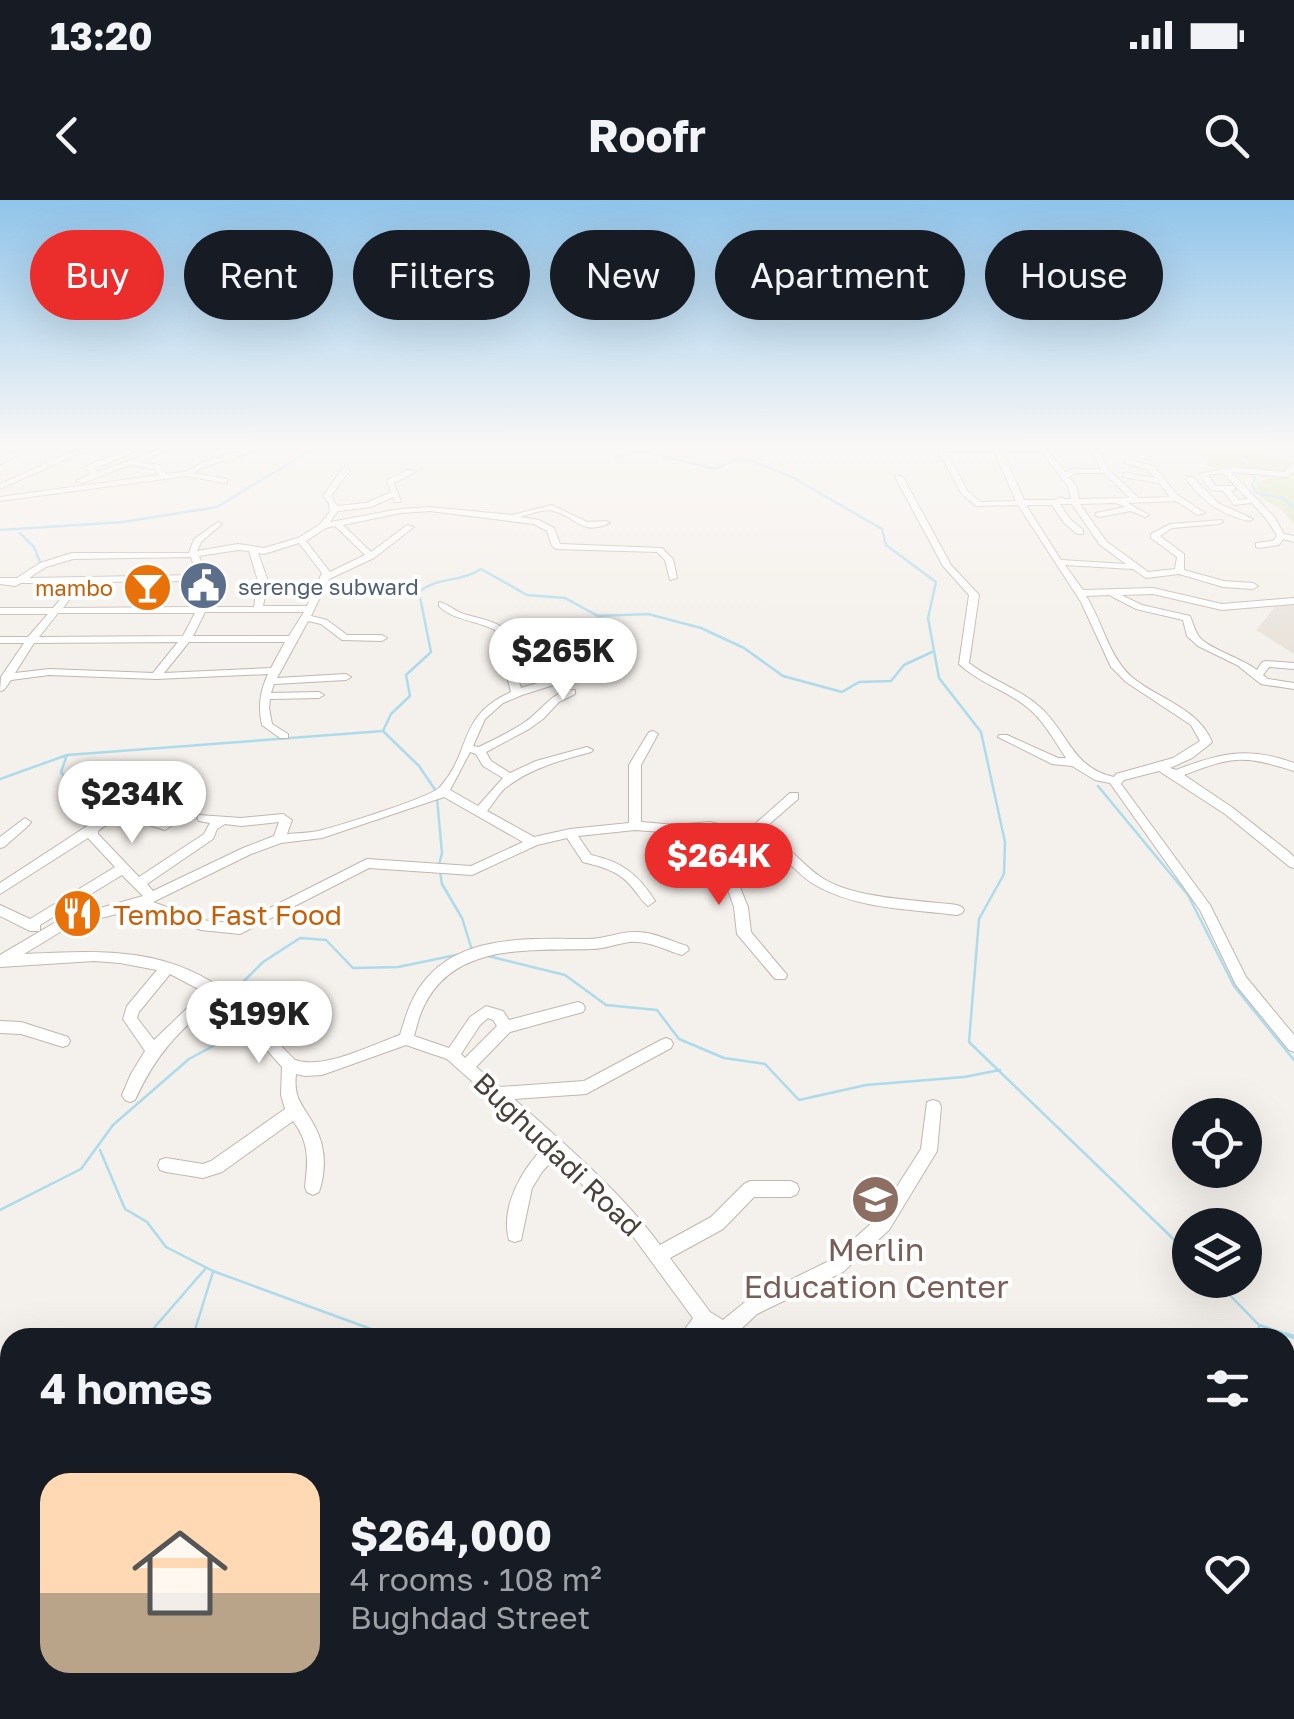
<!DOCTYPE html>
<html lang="en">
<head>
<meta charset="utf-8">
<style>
	:root { --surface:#171b24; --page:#20242c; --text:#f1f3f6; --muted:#9ea1a6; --line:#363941; --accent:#eb2d2c }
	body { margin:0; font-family:"Golos Text",sans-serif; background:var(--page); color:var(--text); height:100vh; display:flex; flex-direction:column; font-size:38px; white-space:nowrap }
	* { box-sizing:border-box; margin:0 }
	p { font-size:32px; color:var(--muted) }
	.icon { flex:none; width:55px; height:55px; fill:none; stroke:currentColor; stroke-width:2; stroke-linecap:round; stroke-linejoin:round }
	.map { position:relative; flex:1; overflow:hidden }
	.side { position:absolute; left:0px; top:1128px; width:1295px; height:392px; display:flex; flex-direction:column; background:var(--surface); border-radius:30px 30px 0 0; box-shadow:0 10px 40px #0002 }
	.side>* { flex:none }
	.hud { position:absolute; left:30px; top:30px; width:1235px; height:90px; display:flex; gap:20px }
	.controls { position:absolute; left:1172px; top:898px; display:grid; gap:20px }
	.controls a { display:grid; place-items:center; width:90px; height:90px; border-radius:50%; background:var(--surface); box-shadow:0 10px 40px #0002; font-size:50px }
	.price { position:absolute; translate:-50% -85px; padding:0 22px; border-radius:35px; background:#fff; color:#222; font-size:32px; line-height:65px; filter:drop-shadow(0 2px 5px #0008) }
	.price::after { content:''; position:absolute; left:50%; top:60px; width:30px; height:22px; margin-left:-15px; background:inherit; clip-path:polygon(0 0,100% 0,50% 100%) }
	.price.current { background:var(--accent); color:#fff }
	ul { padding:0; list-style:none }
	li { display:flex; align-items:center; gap:30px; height:250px; padding:0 40px }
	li+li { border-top:2px solid var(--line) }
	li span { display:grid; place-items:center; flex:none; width:280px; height:200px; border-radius:30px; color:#555 }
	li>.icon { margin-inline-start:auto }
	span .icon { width:120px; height:120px; fill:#fffc; stroke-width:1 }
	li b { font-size:42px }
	h2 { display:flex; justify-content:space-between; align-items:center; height:120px; padding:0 40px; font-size:42px }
	.pill { padding:0 35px; border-radius:45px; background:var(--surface); box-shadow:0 10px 40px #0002; font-size:35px; line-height:90px }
	.pill.current { background:var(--accent); color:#fff }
	.status { display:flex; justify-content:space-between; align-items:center; height:70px; padding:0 50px; background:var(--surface); direction:ltr }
	.status svg { height:28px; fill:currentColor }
	header { display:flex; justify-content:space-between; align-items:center; height:130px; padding:0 40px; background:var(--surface); font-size:45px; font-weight:700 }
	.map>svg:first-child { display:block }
	.residential { fill:#e8e2da }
	.industrial { fill:#e4e0dc }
	.green { fill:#d7e5b8 }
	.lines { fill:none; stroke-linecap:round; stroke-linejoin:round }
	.stream-far1 { stroke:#addbec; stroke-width:2.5 }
	.stream { stroke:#addbec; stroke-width:4 }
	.minor-casing { stroke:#c0b7ae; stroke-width:2 }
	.minor { fill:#fff; fill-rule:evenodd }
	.labels { text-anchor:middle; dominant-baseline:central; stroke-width:8; stroke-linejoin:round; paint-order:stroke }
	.far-service-label { font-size:22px; fill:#4e5e75; stroke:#fff; text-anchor:start }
	.far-food-label { font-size:22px; fill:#c56008; stroke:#fff; text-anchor:end }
	.food-label { font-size:28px; fill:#c56008; stroke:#fff; text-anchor:start }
	.street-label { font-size:28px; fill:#484039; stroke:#fff }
	.near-education-label { font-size:32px; fill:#785e54; stroke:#fff }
</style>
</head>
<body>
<div class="status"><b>13:20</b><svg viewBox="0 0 49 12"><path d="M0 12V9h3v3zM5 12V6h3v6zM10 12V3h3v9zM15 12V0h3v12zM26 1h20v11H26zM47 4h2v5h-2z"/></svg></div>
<header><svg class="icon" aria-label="back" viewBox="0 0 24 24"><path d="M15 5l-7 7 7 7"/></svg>Roofr<svg class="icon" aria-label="search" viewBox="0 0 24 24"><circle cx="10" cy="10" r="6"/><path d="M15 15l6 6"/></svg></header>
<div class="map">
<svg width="1294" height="1519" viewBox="0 0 1294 1519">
	<rect width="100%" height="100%" fill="#f4f0eb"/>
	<path class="residential" d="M1294,405V454L1256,430L1275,407Z"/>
	<path class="industrial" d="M0,1227L6,1293L10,1296V1510H297L299,1519H0Z"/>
	<path class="green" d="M1187,245H1262L1265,256L1294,262V276H1282L1294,278V324L1282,310L1261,298L1256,283L1280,275L1207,266L1206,261Z"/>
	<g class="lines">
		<path class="stream-far1" d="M614,245L615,257L643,251L715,269L734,260L752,261L790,276L882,329L886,345L936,382L928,418L939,478L981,532L1005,642L1004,674L979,719L969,842L1190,1055
			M1238,245L1248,260L1243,264L1255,278L1252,285L1257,293L1283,298L1294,309
			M0,330L123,322L217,307L319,245
			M20,333L34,347L40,362
			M383,531L391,514L410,496L406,475L431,452L419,392C436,377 462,382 481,369L527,395L565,398L598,416L648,414L701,428L744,448L783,476L842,492L859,482L891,481L904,465L934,451
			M67,555L61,572L78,597L85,626
			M0,579L67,555L383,531L419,566L436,591
			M1098,586L1188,695L1234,786L1294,860
			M437,598L442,653L439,665
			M440,671L442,684L462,718L472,750
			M488,756L565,775L606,805L657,810L679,839L724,858L765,864L799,900L866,885L964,877L1000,870
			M238,803L247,792L242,783L263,762L300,738L326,740L353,768L398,767L461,754
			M100,950L125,1009L147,1022L166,1047L213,1071L390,1136
			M0,1010L81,969L113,925L189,859L215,845L231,814
			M1215,1080L1259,1125L1292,1136
			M147,1136L206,1068
			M193,1136L213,1072
			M1258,1136L1259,1125"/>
		<path class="stream" d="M384,1134L395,1138
			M1285,1134L1294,1137
			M145,1138L149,1134
			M192,1138L193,1134
			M1258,1138V1134
			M493,1510V1519"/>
		<defs>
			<path id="minor" d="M22,245H38L9,251L16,256L0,264V259L6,256L0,252V248Z
				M87,245H157L123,250L91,248L0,289V284Z
				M171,245H181L138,262L159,265L166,274L185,272L210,259L239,252L255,245H264C242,259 215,259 193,273L227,279V283H224L187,276L0,301V297L159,275L154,269L129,265L83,283L76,281L91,274L85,268L86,266L127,250L134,252L94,269L98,272Z
				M935,245L1038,247L1037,245H1043L1065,272L1073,269H1101L1091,250L1120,245H1132V247L1099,253L1109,270L1139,298L1170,297L1159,283L1123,277V273H1126L1155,278L1148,270L1125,263V259L1154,266L1176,294L1205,313L1198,315L1176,301L1128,303L1149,315L1145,317L1131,311L1099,317L1095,315L1096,313L1125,307L1116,303L1080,304L1106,341L1148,372L1175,369L1177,357L1151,338V334L1170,324L1222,320L1223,322L1219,324L1172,328L1160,336L1184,354V370L1224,381L1253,383L1258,386L1253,389L1223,387L1179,374L1146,378L1133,369L1065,365L1083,390L1153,388L1222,404L1294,398V404L1222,410L1153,394L1121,395L1142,405L1190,416C1193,423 1195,432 1200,438C1212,450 1241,458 1257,470L1262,462L1266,461L1294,463V469L1269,467L1263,475L1268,479L1294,483V489L1261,484L1237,465L1198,446L1187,436L1183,420L1136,409L1109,395L1086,396C1103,422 1108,457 1133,478C1159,499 1199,509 1212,542L1210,544L1192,558L1170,568L1176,570C1220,553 1248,546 1294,563V571C1244,555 1233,556 1184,575L1233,608L1289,652L1294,657V668L1290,667L1225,614L1159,571L1124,580L1121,584L1210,705L1246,777L1294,835V852L1289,850L1236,785L1200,710L1110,583L1095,580L1072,566L1052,564L998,537L999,535H1007L1058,558H1066C1054,540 1044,521 1027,507C1006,490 979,483 959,464L969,395L943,366L895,277L896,275L903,277L951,365L979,395L969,463C992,481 1021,489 1042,509C1069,535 1073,568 1114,577L1116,574L1173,558L1200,541L1191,525L1126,482L1111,467L1081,402L1018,305L976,306L961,293ZM946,251H994L1016,301L981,302L968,292ZM1002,251H1041L1068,286L1071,299H1064L1060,297L1055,300H1024ZM1074,273H1104L1130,298L1079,299L1076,286L1069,277ZM1060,304H1072L1100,345L1126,364L1061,360L1026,305H1052L1064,323L1077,334H1083V330L1070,319Z
				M1291,264H1294V271L1287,277L1231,272L1275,318L1284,334L1294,336V342L1283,339L1279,345L1259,348L1256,347V343L1273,341L1277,336L1268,321L1252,303L1234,305L1223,291L1211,290L1199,274L1233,267L1285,272ZM1223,273L1248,299L1239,300L1231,291L1235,290V286H1216L1208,275Z
				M343,268L350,270L331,296L337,306L366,303L391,292L387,280L409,269L416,271L394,283L401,302H395L393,297L371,307L338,311L330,322L400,309L430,307L512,315L552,305L587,322L606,321L610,323C581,336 578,318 554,311C545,308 530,314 520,317L539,320L554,328L560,344L662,348L673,359L677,378L670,380L665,360L657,352L556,349L552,346L547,331L534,324L430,311L400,313L343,325L371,352L407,325L414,327L374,358L329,379L311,416L327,420L347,435H382L387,438L382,441L342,440L321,424L308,421L277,478L346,474L351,477L346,480L274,484L271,493L319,492L324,495L319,498L270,499L269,508L272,524L288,534V538H280L262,525C258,506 260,492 268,474L156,479L49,475L11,480L4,490L0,491L1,477L24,443H0V437H28L48,414H0V408H53L74,383H21L15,386L0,384V378H17L40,363L72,353H189L194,339L218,322L222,324L201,342L197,351L238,344L264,348L298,338L319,325L330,312L329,303L323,296ZM335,326L365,355L330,372L306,341L326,328ZM299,343L322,373L307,406H263L268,381L258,353L264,354ZM238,350L249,351L258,381L254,407H208L202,404L213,395L199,356ZM191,357L197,375L29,378L46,367L73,359ZM199,381L203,394L188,407L63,408L83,382ZM205,412H304L289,436H193ZM58,413H195L183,436L39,437ZM178,442L153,473L49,469L15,473L34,443ZM189,442H285L271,468L164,473Z
				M1187,277H1193L1218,303L1253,319L1249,321C1222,315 1203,302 1186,279Z
				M439,402C448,404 452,409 461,413C475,418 489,419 502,427L521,488L577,471L607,451L616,453L600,467L585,475L522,495L503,503L485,519L473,546L479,547C493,540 508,533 522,524C541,513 551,490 575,490V494L559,502L543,519L529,529L486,552L491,561L510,573L536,561L587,547L593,550L591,552C561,560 532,568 508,586C499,592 494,603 487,611L534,637L570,629L629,623V565L649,532L653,531L658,534L641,565V622L676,625L710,622L747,631L790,593H798V599L759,633C788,640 800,665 824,679C857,699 918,700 957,705L962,707L964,710L962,713L957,715C911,709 858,709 817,686C793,673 780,646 753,640L734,673L748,707L751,732L787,775L785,779H775L737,734L734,707L722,673L742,638L710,630L676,633L635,630L578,636L591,655C622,662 638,674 655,701L648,706C641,700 637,693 631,686C618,670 601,667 583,662L567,638L537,645L472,675L369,668L240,734L201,730L140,708L70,726L24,754C104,750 171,746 236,799C258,817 275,841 295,860C324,870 371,845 400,835C406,815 412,795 426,779C464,733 535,739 588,739C604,739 619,732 634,732C652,731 670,741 687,746L689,750L682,755C665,750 648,740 629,742C616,744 604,749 591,749C531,751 455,742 424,806C419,815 417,826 414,836L449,848L470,817L486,806L503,811L509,820L578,802L583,804L585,808L583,812L510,832L476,867L500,887L584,881L661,840L666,838L671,840L673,844L671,848L586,894L514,899C563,942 622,993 660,1045L711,1017L744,984L750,981H791L797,984L799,989L797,994L791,997H754L723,1029L670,1058L710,1112L723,1120L745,1102L831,1060L877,1018L921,949L927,902L933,900L939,902L941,907L937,951L889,1030L843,1072L757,1114L739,1131L742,1138H716L706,1130L700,1138H679L693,1118L632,1035L555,957L542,972L532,988L521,1040L515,1042L509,1040C500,1007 522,969 545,946L447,859L406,845L322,875L305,876L296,874C293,901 304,905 315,927C326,948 326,971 319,992L313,995L307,992L305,987C308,961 310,943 293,921L222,972L203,978L166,972L160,970L158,965L160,960L166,958L203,964L211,961L285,909L281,895L282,867L238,818L215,799C177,834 157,852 135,900L130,902L125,900L122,895L131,874L145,851L123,819L127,806L157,770L120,763L94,761L0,767V755L61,719L143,696L122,675L40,725V731H30L0,716V705L30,719L115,667L88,638L0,694V683L104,615C128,609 147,616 169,623L171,626L165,630C141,623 119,613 98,631V634L139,677L204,634L210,623L199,621L197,618L199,615L241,618L283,614L292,620L287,634C297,633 308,633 318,631C336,627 432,597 440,587C473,550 456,517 511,492L495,430C476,420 454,421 439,406ZM470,552L476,554L483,566L503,578L478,606L450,590ZM444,597L523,642L471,666L367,659L238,724L202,720L153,702L251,654L281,643L322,638ZM279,622L274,636L243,648L153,691L147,684L213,639L217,629L225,624L241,626ZM170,774L204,792L154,840L137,818L139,812ZM488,818L493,820L497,826L465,858L461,854L480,825Z
				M25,618L31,622L29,625L4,647L0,648V637Z
				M0,821L21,822L68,837L70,841L68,845L63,847L21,834L0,833Z
				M910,1510H934L935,1519H911Z"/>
		</defs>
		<use href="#minor" class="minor-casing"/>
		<use href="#minor" class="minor"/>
	</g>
	<linearGradient id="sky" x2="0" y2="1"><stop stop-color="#90c4ea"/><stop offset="0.54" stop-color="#faf8f6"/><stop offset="1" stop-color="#faf8f6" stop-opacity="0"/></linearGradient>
	<rect width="1294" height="457" fill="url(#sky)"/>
	<defs>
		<symbol id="civic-disc" viewBox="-11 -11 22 22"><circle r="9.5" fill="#5c6f8a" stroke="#fff"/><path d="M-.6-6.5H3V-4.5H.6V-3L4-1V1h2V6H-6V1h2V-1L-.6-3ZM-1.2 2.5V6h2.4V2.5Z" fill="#fff"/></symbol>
		<symbol id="bar-disc" viewBox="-11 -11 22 22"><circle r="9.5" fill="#e8710a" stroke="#fff"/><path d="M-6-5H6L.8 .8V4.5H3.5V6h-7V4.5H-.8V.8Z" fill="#fff"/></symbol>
		<symbol id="restaurant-disc" viewBox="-11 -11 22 22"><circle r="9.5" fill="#e8710a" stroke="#fff"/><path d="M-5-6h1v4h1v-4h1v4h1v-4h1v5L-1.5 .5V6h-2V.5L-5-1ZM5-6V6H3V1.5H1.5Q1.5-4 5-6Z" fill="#fff"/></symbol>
		<symbol id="school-disc" viewBox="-11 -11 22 22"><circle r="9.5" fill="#8d6e63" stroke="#fff"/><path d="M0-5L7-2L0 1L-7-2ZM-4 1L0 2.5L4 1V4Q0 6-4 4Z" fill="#fff"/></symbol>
	</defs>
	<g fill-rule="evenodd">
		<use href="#civic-disc" x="176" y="358" width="55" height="55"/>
		<use href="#bar-disc" x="120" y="360" width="55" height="55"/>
		<use href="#restaurant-disc" x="50" y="686" width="55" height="55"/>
		<use href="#school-disc" x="848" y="972" width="55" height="55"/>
	</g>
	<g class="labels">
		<g class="far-service-label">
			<text x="238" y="386">serenge subward</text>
		</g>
		<g class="far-food-label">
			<text x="113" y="387">mambo</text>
		</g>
		<g class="food-label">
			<text x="113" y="714">Tembo Fast Food</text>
		</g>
		<g class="street-label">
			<text transform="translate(558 954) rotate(44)">Bughudadi Road</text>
		</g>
		<g class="near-education-label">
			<text x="876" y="1049">Merlin<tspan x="876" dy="37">Education Center</tspan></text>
		</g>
	</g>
</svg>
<div class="controls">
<a><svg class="icon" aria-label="locate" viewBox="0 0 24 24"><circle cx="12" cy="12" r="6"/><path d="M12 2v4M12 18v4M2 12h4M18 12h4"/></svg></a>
<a><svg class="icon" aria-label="layers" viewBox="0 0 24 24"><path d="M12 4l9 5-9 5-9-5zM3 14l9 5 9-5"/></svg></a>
</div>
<b class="price" style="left:563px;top:503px">$265K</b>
<b class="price" style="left:132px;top:646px">$234K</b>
<b class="price current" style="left:719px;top:708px">$264K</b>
<b class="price" style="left:259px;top:866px">$199K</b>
<div class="hud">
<a class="pill current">Buy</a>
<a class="pill">Rent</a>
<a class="pill">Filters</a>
<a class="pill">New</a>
<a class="pill">Apartment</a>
<a class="pill">House</a>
</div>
<section class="side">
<h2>4 homes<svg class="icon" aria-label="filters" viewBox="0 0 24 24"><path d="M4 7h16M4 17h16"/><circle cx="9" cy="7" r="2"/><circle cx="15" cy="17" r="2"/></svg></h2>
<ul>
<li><span style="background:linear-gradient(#ffd9b3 60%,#b9a48a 0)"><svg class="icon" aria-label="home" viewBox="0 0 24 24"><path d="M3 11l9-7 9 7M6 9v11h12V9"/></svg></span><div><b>$264,000</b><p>4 rooms · 108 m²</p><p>Bughdad Street</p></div><svg class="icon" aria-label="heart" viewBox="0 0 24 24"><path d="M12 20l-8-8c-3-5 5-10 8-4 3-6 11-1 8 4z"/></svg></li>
</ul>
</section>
</div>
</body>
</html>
